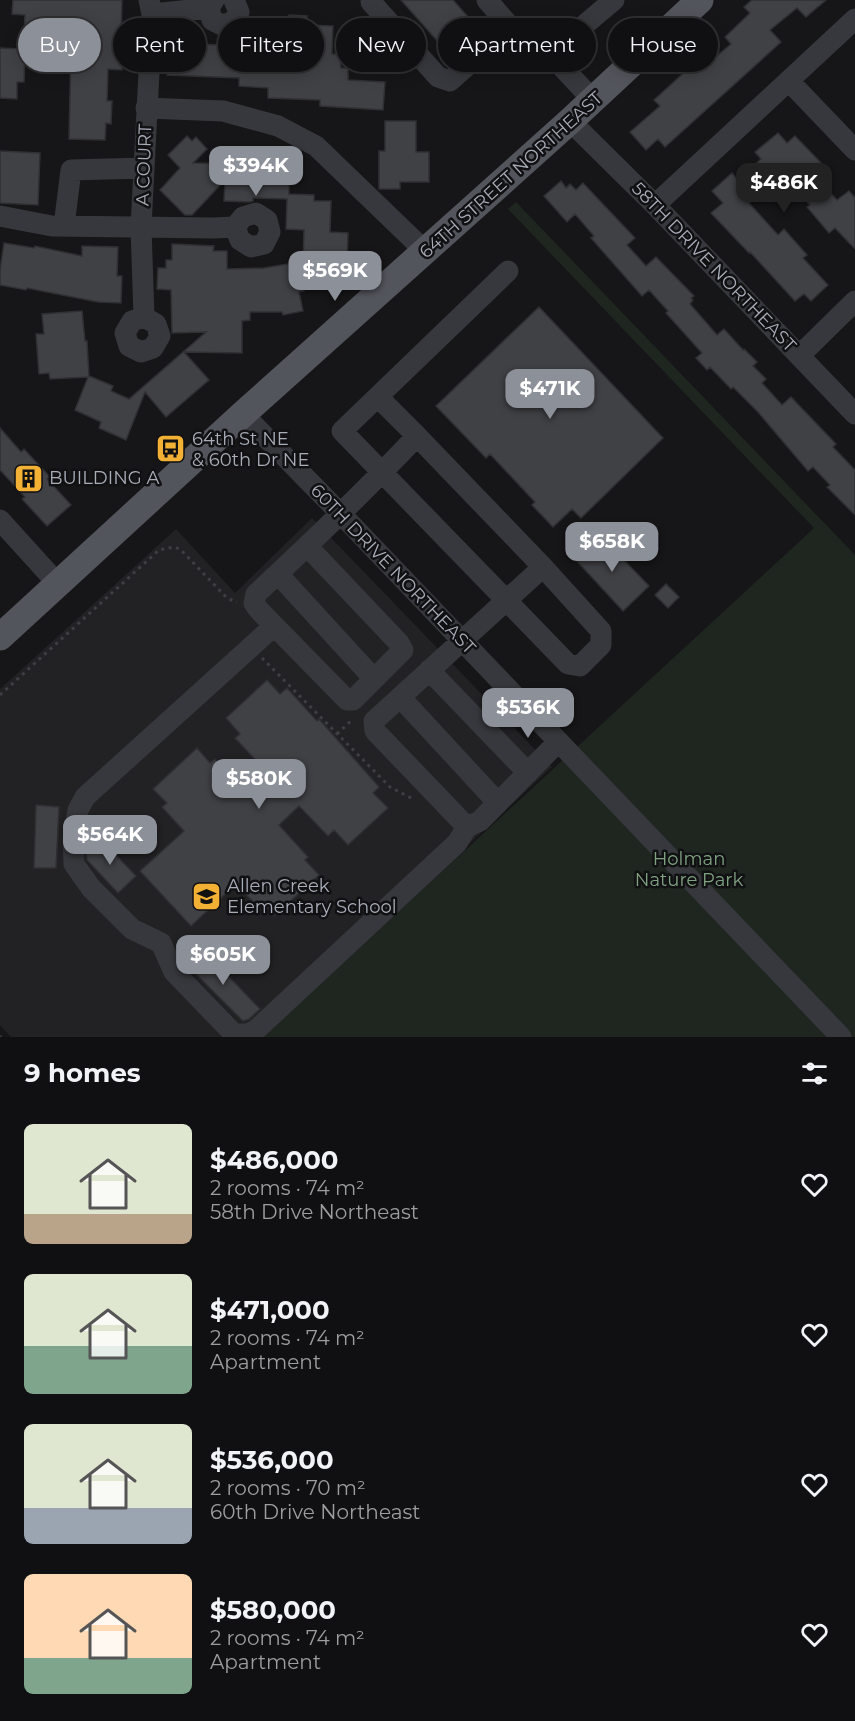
<!DOCTYPE html>
<html lang="en">
<head>
<meta charset="utf-8">
<style>
	:root { --surface:#101012; --page:#1e1e20; --text:#f1f3f6; --muted:#9c9d9f; --line:#303032; --accent:#8c9099 }
	body { margin:0; font-family:Montserrat,sans-serif; background:var(--page); color:var(--text); height:100vh; display:flex; flex-direction:column; font-size:22px; white-space:nowrap }
	* { box-sizing:border-box; margin:0 }
	p { font-size:20px; color:var(--muted) }
	.icon { flex:none; width:33px; height:33px; fill:none; stroke:currentColor; stroke-width:2; stroke-linecap:round; stroke-linejoin:round }
	.map { position:relative; height:1037px; overflow:hidden }
	.drawer { display:flex; flex-direction:column; background:var(--surface); flex:1 }
	.drawer>* { flex:none }
	.banner { position:absolute; left:18px; top:18px; width:819px; height:54px; display:flex; gap:12px }
	.price { position:absolute; translate:-50% -51px; padding:0 14px; border-radius:12px; background:var(--accent); color:#fff; font-size:20px; line-height:39px; filter:drop-shadow(0 2px 3px #0008) }
	.price::after { content:''; position:absolute; left:50%; top:36px; width:18px; height:14px; margin-left:-9px; background:inherit; clip-path:polygon(0 0,100% 0,50% 100%) }
	.price.current { background:#222; color:#fff }
	ul { padding:0; list-style:none }
	li { display:flex; align-items:center; gap:18px; height:150px; padding:0 24px }
	li span { display:grid; place-items:center; flex:none; width:168px; height:120px; border-radius:9px; color:#555 }
	li>.icon { margin-inline-start:auto }
	span .icon { width:72px; height:72px; fill:#fffc; stroke-width:1 }
	li b { font-size:26px }
	h2 { display:flex; justify-content:space-between; align-items:center; height:72px; padding:0 24px; font-size:26px }
	.pill { padding:0 21px; border-radius:27px; background:var(--surface); box-shadow:0 3px 15px #0003,0 0 0 2px var(--line); font-size:21px; line-height:54px }
	.pill.current { background:var(--accent); color:#fff }
	.map>svg:first-child { display:block }
	.built { fill:#222225 }
	.green { fill:#1e261f }
	.building { fill:#404145; stroke:#303034; stroke-width:1.5 }
	.lines { fill:none; stroke-linecap:round; stroke-linejoin:round }
	.path { stroke:#3d3f44; stroke-width:3; stroke-dasharray:3 4.5; stroke-linecap:butt }
	.minor { stroke:#37383d; stroke-width:21 }
	.major { stroke:#53555c; stroke-width:27 }
	.labels { text-anchor:middle; dominant-baseline:central; stroke-width:5; stroke-linejoin:round; paint-order:stroke }
	.street-label { font-size:18px; fill:#a8adb8; stroke:#111113 }
	.poi-label { font-size:18px; fill:#a8adb8; stroke:#111113; text-anchor:start }
	.park-label { font-size:18px; fill:#7fa381; stroke:#111113 }
</style>
</head>
<body>
<div class="map">
<svg width="855" height="1037" viewBox="0 0 855 1037">
	<rect width="100%" height="100%" fill="#161618"/>
	<path class="built" d="M312,518L552,767L261,1037H11L0,1025V689L176,529L235,593Z"/>
	<path class="green" d="M516,202L855,555V1037H263L814,528L508,209Z"/>
	<path class="building" d="M13,0H122L121,45H123L122,70L108,69L107,101H112L111,124L106,123L105,140L69,139L71,48L45,46L44,52L25,50L24,82H17V99L0,98V48L23,49L25,15L12,14Z
		M401,0H453L469,18L440,44Z
		M752,0H826L806,17L797,8L770,30L781,42L665,147L658,139L646,150L630,132L660,106L654,100L690,67L687,65L696,56L703,64L709,57L712,60L731,44L725,37L750,13L744,7Z
		M289,15L307,16V25L333,26L332,54H340L341,68H348V80L385,82L383,110L320,106V100L268,98V88L239,86V78L167,75V31H197V44L287,48Z
		M385,121H416V152H429V182H400V189H379V151H385Z
		M778,133L787,143L795,136L825,167L815,176L837,200L849,191L855,198V249L835,228L829,233L807,207L810,205L780,174L777,177L773,173L750,193L754,198L749,203L778,235L784,229L807,255L803,258L828,285L811,301L804,294L795,301L750,252L749,253L711,213L723,203L712,191L732,173L738,180L761,159L755,152Z
		M187,136L192,141L196,137L207,149L193,163L254,164V156L283,157V175L289,176V194L314,195V201H331L330,232L348,233L347,261L339,260V267L303,265L304,230L286,229L287,199L253,198V201L250,202L224,201L225,180L192,215H185L160,190L180,168L168,155Z
		M0,151L40,153L38,205L0,203Z
		M561,181L566,188L570,184L576,190L583,183L635,238L627,245L646,266L656,257L694,296L691,298L693,300L690,304L717,335L724,329L743,350L744,349L757,362L753,366L766,379L762,383L782,405L791,397L836,444L833,447L855,470V515L827,487L830,485L813,467L808,471L758,412L733,387L731,389L710,367L707,370L696,358L702,353L666,313L668,311L649,290L642,296L591,238L594,236L575,214L567,222L544,196Z
		M4,243L34,248L35,246L82,256V246L118,247L117,276H122L121,303L98,302L27,288L26,290L0,285V270Z
		M172,244L214,246L213,251H227V269L264,268L299,262L304,291L299,292L303,311L283,315L282,312H250V320L242,321V353L184,352L209,380L166,417L145,392L126,440L99,428L101,422L75,410L88,377L50,379L49,373L39,374L36,334H44L42,314L82,311L85,341H87L89,376L113,386L111,391L129,399L206,332L172,333L171,290L157,289L158,268H166V260H172Z
		M539,307L663,438L581,518L572,509L553,527L532,505L535,502L490,454L486,458L436,406Z
		M0,428L21,452L24,449L50,477L47,479L71,505L47,526L22,499L25,497L0,470Z
		M600,535L649,586L623,611L575,559Z
		M666,584L679,597L668,608L655,595Z
		M267,680L280,694L287,688L317,721L319,719L379,787L373,793L388,808L348,845L334,830L328,836L299,806L279,825L308,857L305,860L319,875L274,916L261,902L257,906L236,884L191,926L140,871L184,831L162,807L167,803L153,789L197,748L210,763L215,759L244,791L266,771L235,738L240,734L226,718Z
		M36,805L59,807L56,868H34Z
		M101,839L136,876L118,893L87,860L86,853Z
		M202,949L260,1009L249,1019L243,1021L186,964Z"/>
	<g class="lines">
		<path class="path" d="M262,658L390,787L415,800
			M0,695L159,550L174,547L180,549L226,597L233,601L237,602
			M337,734L353,719
			M0,1036L1,1037"/>
		<path class="minor" d="M214,0L209,8L212,20L222,25L233,22L239,12L234,0
			M487,0L513,30
			M371,2L438,77L450,81L496,40L513,30L527,36L550,54
			M152,14L209,8
			M789,81L855,150
			M593,100L550,54L614,0
			M146,108L223,111L278,126L316,146L426,252
			M570,121L655,205L855,414
			M655,205L855,19
			M0,216L52,226L214,228L235,227L243,217L256,213L267,220L270,232L264,244L251,247L240,240L235,227
			M64,226L71,170L144,168
			M508,271L342,431L568,664L580,666L601,645V631L543,567
			M144,317L132,321L125,333L129,346L141,352L153,348L160,336L156,324L144,317L141,227L152,14L149,0
			M800,355L855,301
			M378,397L417,436
			M243,414L342,515L841,1037
			M0,520L58,584
			M307,546L399,643L403,650L353,700H347L258,609L254,603L256,594C311,543 365,491 417,436L543,567L374,721L375,731L467,827L480,821L558,742
			M278,574L374,679
			M274,626L85,797L78,810L73,840L74,864L91,888L132,929L161,943L174,972L234,1034H248L256,1030L457,843L467,827
			M429,670L528,773
			M400,697L498,803"/>
		<path class="major" d="M0,637L243,414L570,121L700,0"/>
	</g>
	<defs>
		<symbol id="bus-square" viewBox="-11 -11 22 22"><rect x="-9" y="-9" width="18" height="18" rx="4" fill="#f2b134" stroke="#111113"/><path d="M-5-6H5V4H4V6H2V4H-2V6H-4V4H-5ZM-3.5-4V0h7V-4ZM-3.5 1.2v1.5H-2V1.2ZM2 1.2v1.5H3.5V1.2Z" fill="#111"/></symbol>
		<symbol id="building-square" viewBox="-11 -11 22 22"><rect x="-9" y="-9" width="18" height="18" rx="4" fill="#f2b134" stroke="#111113"/><path d="M-4-6H4V6H1V3H-1V6H-4ZM-2.5-4.3h1.7v1.8h-1.7ZM.8-4.3h1.7v1.8H.8ZM-2.5-1h1.7V.8h-1.7ZM.8-1h1.7V.8H.8Z" fill="#111"/></symbol>
		<symbol id="school-square" viewBox="-11 -11 22 22"><rect x="-9" y="-9" width="18" height="18" rx="4" fill="#f2b134" stroke="#111113"/><path d="M0-5L7-2L0 1L-7-2ZM-4 1L0 2.5L4 1V4Q0 6-4 4Z" fill="#111"/></symbol>
	</defs>
	<g fill-rule="evenodd">
		<use href="#bus-square" x="154" y="432" width="33" height="33"/>
		<use href="#building-square" x="12" y="462" width="33" height="33"/>
		<use href="#school-square" x="190" y="880" width="33" height="33"/>
	</g>
	<g class="labels">
		<g class="street-label">
			<text transform="translate(144 165) rotate(-88)">A COURT</text>
			<text transform="translate(511 175) rotate(-42)">64TH STREET NORTHEAST</text>
			<text transform="translate(714 267) rotate(46)">58TH DRIVE NORTHEAST</text>
			<text transform="translate(393 569) rotate(46)">60TH DRIVE NORTHEAST</text>
		</g>
		<g class="poi-label">
			<text x="192" y="439">64th St NE<tspan x="192" dy="21">&amp; 60th Dr NE</tspan></text>
			<text x="49" y="478">BUILDING A</text>
			<text x="227" y="886">Allen Creek<tspan x="227" dy="21">Elementary School</tspan></text>
		</g>
		<g class="park-label">
			<text x="689" y="859">Holman<tspan x="689" dy="21">Nature Park</tspan></text>
		</g>
	</g>
</svg>
<b class="price" style="left:256px;top:197px">$394K</b>
<b class="price current" style="left:784px;top:214px">$486K</b>
<b class="price" style="left:335px;top:302px">$569K</b>
<b class="price" style="left:550px;top:420px">$471K</b>
<b class="price" style="left:612px;top:573px">$658K</b>
<b class="price" style="left:528px;top:739px">$536K</b>
<b class="price" style="left:259px;top:810px">$580K</b>
<b class="price" style="left:110px;top:866px">$564K</b>
<b class="price" style="left:223px;top:986px">$605K</b>
<div class="banner">
<a class="pill current">Buy</a>
<a class="pill">Rent</a>
<a class="pill">Filters</a>
<a class="pill">New</a>
<a class="pill">Apartment</a>
<a class="pill">House</a>
</div>
</div>
<section class="drawer">
<h2>9 homes<svg class="icon" aria-label="filters" viewBox="0 0 24 24"><path d="M4 7h16M4 17h16"/><circle cx="9" cy="7" r="2"/><circle cx="15" cy="17" r="2"/></svg></h2>
<ul>
<li><span style="background:linear-gradient(#dfe7d0 75%,#b9a48a 0)"><svg class="icon" aria-label="home" viewBox="0 0 24 24"><path d="M3 11l9-7 9 7M6 9v11h12V9"/></svg></span><div><b>$486,000</b><p>2 rooms · 74 m²</p><p>58th Drive Northeast</p></div><svg class="icon" aria-label="heart" viewBox="0 0 24 24"><path d="M12 20l-8-8c-3-5 5-10 8-4 3-6 11-1 8 4z"/></svg></li>
<li><span style="background:linear-gradient(#dfe7d0 60%,#7fa58c 0)"><svg class="icon" aria-label="home" viewBox="0 0 24 24"><path d="M3 11l9-7 9 7M6 9v11h12V9"/></svg></span><div><b>$471,000</b><p>2 rooms · 74 m²</p><p>Apartment</p></div><svg class="icon" aria-label="heart" viewBox="0 0 24 24"><path d="M12 20l-8-8c-3-5 5-10 8-4 3-6 11-1 8 4z"/></svg></li>
<li><span style="background:linear-gradient(#dfe7d0 70%,#9aa5b1 0)"><svg class="icon" aria-label="home" viewBox="0 0 24 24"><path d="M3 11l9-7 9 7M6 9v11h12V9"/></svg></span><div><b>$536,000</b><p>2 rooms · 70 m²</p><p>60th Drive Northeast</p></div><svg class="icon" aria-label="heart" viewBox="0 0 24 24"><path d="M12 20l-8-8c-3-5 5-10 8-4 3-6 11-1 8 4z"/></svg></li>
<li><span style="background:linear-gradient(#ffd9b3 70%,#7fa58c 0)"><svg class="icon" aria-label="home" viewBox="0 0 24 24"><path d="M3 11l9-7 9 7M6 9v11h12V9"/></svg></span><div><b>$580,000</b><p>2 rooms · 74 m²</p><p>Apartment</p></div><svg class="icon" aria-label="heart" viewBox="0 0 24 24"><path d="M12 20l-8-8c-3-5 5-10 8-4 3-6 11-1 8 4z"/></svg></li>
</ul>
</section>
</body>
</html>
